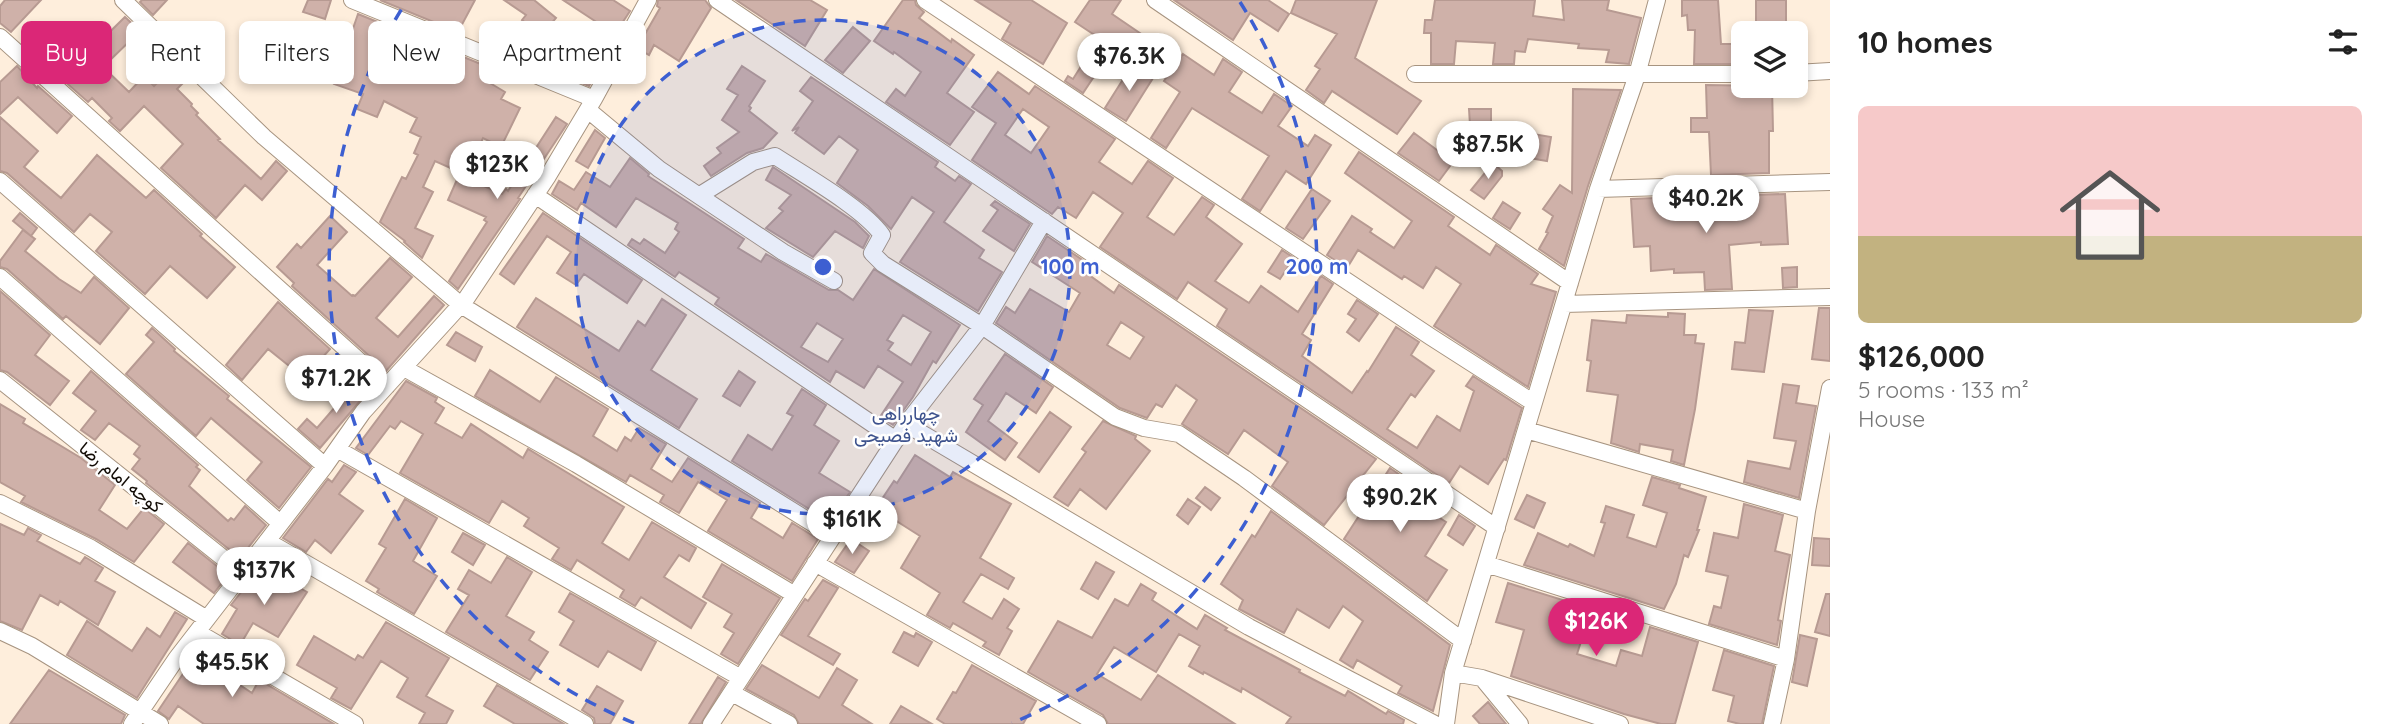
<!DOCTYPE html>
<html lang="en">
<head>
<meta charset="utf-8">
<style>
	:root { --surface:#fff; --page:#f2f2f2; --text:#222; --muted:#767676; --accent:#db2777 }
	body { margin:0; font-family:Quicksand,Vazirmatn,sans-serif; background:var(--page); color:var(--text); height:100vh; display:flex; flex-direction:column; font-size:26px; white-space:nowrap }
	* { box-sizing:border-box; margin:0 }
	p { font-size:23px; color:var(--muted) }
	.icon { flex:none; width:38px; height:38px; fill:none; stroke:currentColor; stroke-width:2; stroke-linecap:round; stroke-linejoin:round }
	.map { position:relative; flex:1; overflow:hidden }
	.side { display:flex; flex-direction:column; background:var(--surface); width:560px }
	.side>* { flex:none }
	.banner { position:absolute; left:21px; top:21px; width:665px; height:63px; display:flex; gap:14px }
	.buttons { position:absolute; left:1731px; top:21px; display:grid; gap:14px }
	.buttons a { display:grid; place-items:center; width:77px; height:77px; border-radius:10px; background:var(--surface); box-shadow:0 4px 10px #0003; font-size:35px }
	.price { position:absolute; translate:-50% -60px; padding:0 16px; border-radius:24px; background:#fff; color:#222; font-size:23px; line-height:46px; filter:drop-shadow(0 2px 4px #0008) }
	.price::after { content:''; position:absolute; left:50%; top:42px; width:21px; height:16px; margin-left:-10px; background:inherit; clip-path:polygon(0 0,100% 0,50% 100%) }
	.price.on { background:var(--accent); color:#fff }
	ul { padding:0; list-style:none }
	li { display:grid; align-content:center; gap:14px; height:371px; padding:0 28px }
	li span { display:grid; place-items:center; height:217px; border-radius:10px; color:#555 }
	li>.icon { margin-inline-start:auto }
	span .icon { width:126px; height:126px; fill:#fffc; stroke-width:1 }
	li b { font-size:30px }
	h2 { display:flex; justify-content:space-between; align-items:center; height:84px; padding:0 28px; font-size:30px }
	.chip { padding:0 24px; border-radius:10px; background:var(--surface); box-shadow:0 4px 10px #0003; font-size:24px; line-height:63px }
	.chip.on { background:var(--accent); color:#fff }
	main { display:flex; flex:1; min-height:0 }
	.map>svg:first-child { display:block }
	.building { fill:#cfb1a9; stroke:#b79a92; stroke-width:2; fill-rule:evenodd }
	.lines { fill:none; stroke-linecap:round; stroke-linejoin:round }
	.minor-casing { stroke:#a79480; stroke-width:18 }
	.minor { stroke:#fff; stroke-width:16 }
	.ring { fill:none; stroke:#3d5fd1; stroke-width:3.5; stroke-dasharray:12 9 }
	.labels { text-anchor:middle; dominant-baseline:central; stroke-width:5; stroke-linejoin:round; paint-order:stroke }
	.street-label { font-size:18px; fill:#100a04; stroke:#fefefe }
	.neighbourhood-label { font-size:19px; fill:#3d528d; stroke:#fefefe }
	.centre { fill:#3d5fd1; stroke:#fefefe; stroke-width:3.5 }
	.ring-label { font-size:21px; text-anchor:middle; font-weight:bold; fill:#3d5fd1; stroke:#fefefe; stroke-width:5; stroke-linejoin:round; paint-order:stroke }
</style>
</head>
<body>
<main>
<div class="map">
<svg width="1830" height="724" viewBox="0 0 1830 724">
	<rect width="100%" height="100%" fill="#feeedc"/>
	<path class="building" d="M5,0H41L11,32L0,23V6Z
		M142,0H167L153,15L140,2Z
		M308,0H331L325,19L303,12Z
		M380,0H475L458,32Z
		M504,0H534L556,18L541,36L522,20L526,15Z
		M563,0H613L630,11L611,40L613,42L589,86L574,80L604,27Z
		M658,0H705L711,8L679,61L654,45L649,55L637,48L660,8L657,6Z
		M736,0H810L827,10L805,46Z
		M903,0H915L916,5L924,12L919,18L951,42L952,39L974,55L947,93L974,112L950,145L886,102L896,89L905,96L921,72L894,52L893,54L874,41Z
		M975,0H1031L1067,23L1043,64L1002,39L1011,23Z
		M1090,0H1121L1112,14L1153,42L1138,65L1113,48L1083,93L1065,81L1068,76L1073,79L1099,38L1075,22Z
		M1174,0H1268L1289,14L1278,31L1250,13L1233,40Z
		M1296,0H1377L1355,58L1421,101L1397,134L1332,91L1324,103L1306,90L1320,69L1315,66L1337,34L1291,13Z
		M1435,0H1535L1533,16L1564,20L1562,0H1609L1607,10L1641,18L1629,64L1606,62L1609,50L1578,48L1579,44L1528,39L1525,52L1515,51L1514,64H1493L1495,43L1456,41L1454,64H1431V33H1424L1425,20H1432Z
		M1682,0H1718L1721,44H1743V64H1694L1695,30H1688L1687,15L1682,16Z
		M1756,0H1786V33H1756Z
		M358,14L493,69L485,80L505,92L501,99L520,108L501,147L483,138L466,175L435,161L423,187L433,192L415,228L433,236L422,258L404,242L405,241L380,222L402,177L406,179L418,155L414,153L421,137L410,132L417,118L384,101L377,117L357,109L363,94L334,84Z
		M125,17L140,31L103,67L129,92L144,76L154,86L175,65L188,78L177,89L192,104L191,106L198,113L196,115L220,139L218,140L261,179L276,161L287,171L262,200L245,185L216,218L161,168L183,144L144,106L120,131L109,121L112,118L92,98L88,102L53,71L62,62L71,70Z
		M853,27L870,41L843,73L825,60Z
		M1183,54L1214,75L1223,59L1242,72L1229,92L1262,113L1274,94L1292,106L1278,126L1308,146L1315,135L1331,145L1306,184L1286,171L1260,211L1242,199L1269,156L1192,108L1166,148L1151,138L1180,92L1164,81Z
		M1132,65L1153,78L1126,121L1105,108Z
		M17,66L37,88L38,86L72,116L57,133L18,97L0,114V82Z
		M742,66L765,81L749,106L751,108L749,111L777,133L763,148L747,153L711,176L704,166L721,153L717,148L739,132L722,120L738,95L727,89Z
		M998,72L1029,94L1035,86L1115,139L1099,162L1132,184L1148,161L1173,178L1147,217L1174,235L1202,197L1214,205L1206,217L1242,244L1215,281L1249,303L1261,286L1298,312L1321,276L1333,284L1302,334L1311,340L1302,356L1352,393L1367,371L1368,372L1396,327L1419,342L1411,355L1434,371L1415,397L1411,394L1387,429L1417,448L1437,416L1460,431L1474,391L1466,386L1473,376L1522,408L1506,460L1504,459L1488,484L1460,466L1449,483L1217,326L1227,309L1188,282L1177,299L1100,247L1123,213L1093,192L1076,218L1058,207L1052,214L972,160L996,123L972,107ZM1023,109L1049,127L1031,153L1005,135Z
		M811,77L938,162L935,167L955,181L959,176L971,184L944,222L984,250L979,258L1002,272L978,311L900,262L934,212L912,197L891,229L868,206L837,183L858,150L839,136L824,154L795,133L799,127L792,131L813,101L800,91Z
		M1706,85L1772,86L1773,131H1769V173L1711,175L1709,132H1691V118H1707Z
		M1573,89L1621,90L1588,186L1564,266L1539,249L1548,233L1546,232L1553,216L1543,209L1560,185L1572,193Z
		M1469,109H1491V125H1470Z
		M0,117L38,151L24,167L61,198L97,155L146,198L154,190L202,234L200,236L235,267L207,298L170,266L145,294L96,251L112,232L90,214L74,232L7,173L0,171Z
		M556,117L567,124L518,198L520,199L458,289L449,281L487,222L484,220L486,217L448,200L459,175L502,194L506,189L508,191Z
		M595,130L605,138L588,168L576,161Z
		M1414,133L1453,162L1439,181L1398,153Z
		M1533,134L1551,137L1547,161L1529,158Z
		M1359,152L1454,217L1448,226L1490,255L1496,245L1538,274L1531,284L1556,292L1528,387L1434,326L1461,284L1436,267L1423,288L1404,276L1402,279L1358,250L1347,268L1327,255L1352,216L1372,229L1370,232L1394,248L1412,221L1345,173Z
		M630,158L649,174L648,176L744,239L738,248L761,262L766,254L829,290H838L853,300L874,269L960,325L936,363L933,361L913,397L893,425L880,417L903,382L878,366L864,388L836,371L830,382L715,304L719,298L679,272L675,277L628,245L632,239L640,244L644,239L665,253L679,232L675,229L678,223L636,198L616,227L581,203L577,210L552,194L559,181L574,190L586,172L610,187ZM903,315L931,332L911,365L888,350L893,343L887,340ZM817,323L843,339L828,362L801,347Z
		M1493,163L1502,171V176L1484,199L1471,190Z
		M773,167L855,222L869,236L863,248L835,231L813,257L766,228L783,211L779,208L791,195L766,180Z
		M1312,189L1330,201L1303,239L1286,228Z
		M1785,194L1788,244L1761,245V242L1729,245L1732,289L1705,290L1704,272L1674,273V269L1651,271L1650,246L1634,247L1631,199L1654,198L1655,205L1698,202L1700,220L1729,218V209L1745,207V195Z
		M995,201L1030,224L1014,251L983,231L998,210L991,205Z
		M1503,202L1520,213L1510,229L1493,218Z
		M20,213L37,228L31,236L13,221Z
		M543,213L642,280L627,303L584,274L576,285L557,273L571,252L547,236L514,284L500,274Z
		M330,216L347,232L317,265L352,296L353,295L355,296L390,258L412,277L376,318L398,337L434,296L444,305L386,371L292,286L294,283L277,267L297,244L301,248Z
		M23,230L35,239L25,251L59,279L81,293L94,277L129,308L100,344L66,316L63,319L7,269L0,267V261Z
		M1047,236L1090,265L1085,272L1114,293L1119,285L1376,459L1324,525L1272,486L1288,462L1244,430L1228,454L1182,424L1197,400L1176,385L1162,407L1156,404L1147,418L1120,408L996,323L1006,307L1015,313L1030,289L1069,312L1080,293L1032,262ZM1121,322L1144,337L1130,359L1107,345Z
		M1282,250L1294,258L1280,279L1268,272Z
		M1797,267V287L1783,288L1782,268Z
		M0,291L50,335L35,355L69,381L50,405L7,372L0,370Z
		M536,298L619,351L638,321L645,326L662,299L686,315L651,370L697,399L679,428L517,327Z
		M1357,300L1378,314L1359,341L1347,332L1356,319L1348,314Z
		M278,302L330,349L304,378L268,349L242,380L226,365Z
		M1819,308H1830V361L1812,359Z
		M1749,310L1773,311L1764,372L1732,369L1735,342L1745,343Z
		M1668,313L1685,314L1684,335H1696L1695,343L1704,344L1695,409L1684,465L1671,461L1673,450L1640,444L1639,452L1611,443L1618,395L1587,391L1591,361L1587,360L1592,320L1626,323L1627,315L1668,317Z
		M152,328L175,349L174,351L229,396L227,399L311,467L279,508L247,480L262,462L211,418L196,436L126,374L154,342L146,335Z
		M456,332L482,347L475,361L447,345Z
		M1005,354L1053,387L1036,413L1006,393L998,406L988,421L1017,443L1005,460L966,432L983,405L974,399Z
		M490,370L540,402L556,377L608,409L593,436L617,451L625,437L631,441L639,428L666,444L651,469L672,482L688,458L760,503L751,518L783,538L792,523L818,539L792,581L708,531L727,500L698,482L679,513L660,502L664,495L630,475L626,482L475,396Z
		M91,371L198,465L196,467L200,470L189,486L228,521L231,518L234,520L245,506L266,525L240,558L146,483L147,481L132,469L140,459L134,454L140,446L109,423L95,440L81,430L96,411L73,393Z
		M739,371L755,382L740,406L723,396Z
		M361,377L372,387L320,448L298,429L307,419L317,428Z
		M406,381L437,398L435,402L444,408L435,423L462,438L471,424L523,458L528,449L624,507L602,543L629,560L652,522L696,548L689,561L679,555L664,577L706,603L691,628L641,597L635,606L620,597L624,590L577,560L571,570L552,559L559,548L524,526L529,518L502,501L489,523L400,473L423,434L401,421L395,429L390,426L368,455L356,448Z
		M1783,384L1799,386L1796,403L1816,406L1799,498L1744,482L1748,461L1790,469L1796,441L1774,438Z
		M802,389L826,405L814,425L839,441L819,473L850,492L830,522L732,461L748,435L772,450L793,416L787,413Z
		M0,404L25,419L23,423L81,458L115,485L99,510L127,529L144,508L164,524L134,562L96,539L21,502L25,496L0,482Z
		M1050,412L1071,427L1039,472L1018,457Z
		M1103,421L1136,436L1135,439L1150,451L1106,509L1080,489L1068,506L1054,497L1086,452L1082,449Z
		M915,455L950,477L953,472L1011,504L980,558L1014,578L1008,589L981,574L963,602L992,619L1004,599L1019,609L1007,628L1012,631L999,655L983,646L986,642L953,623L950,628L927,615L940,593L901,568L920,536L876,508L894,481L897,483Z
		M344,465L356,472L339,494L363,511L331,553L315,540L306,552L283,538L328,479L332,482Z
		M1390,468L1427,494L1420,505L1446,522L1425,556L1447,570L1427,601L1344,539Z
		M1652,477L1680,485L1679,488L1706,497L1697,530H1699L1688,557L1684,555L1676,584L1664,609L1524,565L1538,533L1568,547L1570,544L1594,556L1605,523L1601,522L1606,506L1634,515L1627,537L1656,547L1667,513L1643,505Z
		M1205,487L1220,498L1211,510L1196,498Z
		M1527,495L1545,503L1534,528L1515,519Z
		M405,499L437,518L413,561L437,576L414,614L377,592L379,589L366,581L386,548L379,544Z
		M1188,499L1200,507L1188,524L1177,515Z
		M1744,504L1783,515L1775,551L1790,555L1778,620L1781,621L1777,645L1709,624L1714,606L1721,608L1728,576L1706,571L1714,533L1738,538Z
		M1271,511L1450,645L1433,711L1398,693L1402,686L1357,660L1353,668L1340,660L1363,621L1343,606L1329,628L1297,609L1284,633L1239,609L1243,600L1221,584L1252,535L1255,537Z
		M1459,515L1475,526L1463,545L1448,535Z
		M0,524L24,535L28,528L41,535L37,541L80,564L85,557L103,568L95,581L115,592L98,625L60,601L58,605L40,595L22,630L0,621Z
		M463,533L485,545L473,565L452,552Z
		M1814,538L1830,539V566L1812,565Z
		M851,539L869,551L854,573L835,562Z
		M188,543L228,575L214,593L173,562Z
		M507,557L532,572L506,616L534,632L529,640L548,652L530,680L446,632L469,595L458,589L469,570L491,583Z
		M1096,562L1114,572L1098,599L1081,589Z
		M722,564L780,598L738,664L721,654L734,633L724,627L732,614L703,597Z
		M265,568L307,592L278,637L253,623L240,645L222,634L237,609L231,605L246,586L252,591Z
		M823,580L838,588L808,636L840,654L833,665L781,635L805,599L808,601Z
		M1508,583L1627,620L1622,636L1586,626L1577,654L1616,666L1621,650L1642,656L1650,627L1698,642L1675,724H1661L1624,714L1511,676L1524,630L1496,622Z
		M1141,584L1156,593L1152,600L1197,629L1205,615L1227,628L1225,630L1300,670L1299,672L1345,696L1348,691L1386,714L1388,711L1404,720L1403,724H1286L1291,717L1242,688L1241,692L1204,672L1203,674L1189,666L1200,646L1179,634L1156,672L1114,647L1097,674L1141,700L1158,675L1235,724H1108L1103,715L1028,672L1058,621L1092,638L1115,599L1128,606Z
		M570,593L656,642L641,670L608,651L598,667L560,645L574,621L559,612Z
		M1826,594H1830V636L1815,632Z
		M175,612L187,619L137,698L67,655L87,621L132,651L147,628L160,637Z
		M386,622L449,658L426,696L453,711L446,724H419L425,713L397,697L408,678L381,661L351,709L331,698L337,688L297,665L314,636L355,660L358,655L363,658Z
		M904,632L914,637L916,633L932,642L918,666L893,652Z
		M1800,635L1817,639L1807,686L1792,682Z
		M201,647L213,654L207,663L252,693L259,680L334,724H204L178,706L169,719L158,711Z
		M1724,650L1774,666L1762,724H1740L1728,721L1734,696L1713,690Z
		M762,665L819,698L837,668L857,680L842,705L872,724H799L794,715L746,689Z
		M972,665L1036,701L1023,724H945L937,719L953,692L956,693Z
		M49,670L125,715L121,724H10Z
		M718,677L726,682L701,724H689Z
		M497,685L564,724H515L484,706Z
		M597,686L623,701L610,724H595L594,718L582,710Z
		M1488,702L1506,724H1480L1473,716Z
		M901,706L932,724H890Z"/>
	<g class="lines">
		<defs>
			<path id="minor" d="M123,0L264,137L461,305L833,536
				M352,0L594,99
				M717,0L1497,528
				M925,0L1431,337L1534,403
				M1155,0L1570,283
				M0,37L387,386
				M1796,73L1830,71
				M1415,74H1743
				M588,110L659,169L783,252L834,281
				M0,181L325,466
				M1598,189L1830,182
				M535,195L896,440
				M700,195L753,162L775,156C804,175 863,208 882,235L872,253L883,264L982,326L1115,417L1144,428L1179,434L1244,478L1463,641
				M0,277L280,523
				M1564,304L1830,297
				M404,368L576,464L795,595
				M0,380L242,573
				M906,424L1249,627L1435,724
				M1526,430L1807,511
				M337,449L741,678
				M0,503L91,548L207,619
				M267,541L585,724
				M815,563L1098,724
				M1486,564L1786,659
				M0,631L32,646L160,724
				M197,632L355,724
				M1453,673L1482,678L1520,724
				M1482,678L1620,724
				M732,693L789,724
				M132,724L176,659L325,466L363,412L466,299L548,176L594,99L648,0
				M711,724L906,424L982,326L1044,221
				M1446,724L1453,673L1598,189L1637,75L1657,0
				M1772,724L1786,659L1807,511L1830,388"/>
		</defs>
		<use href="#minor" class="minor-casing"/>
		<use href="#minor" class="minor"/>
	</g>
	<circle cx="823" cy="267" r="247" fill="#3d5fd1" fill-opacity=".12"/>
	<g class="ring">
		<circle cx="823" cy="267" r="247"/>
		<path d="M634 723A494 494 0 0 1 406 2M1240 2A494 494 0 0 1 1012 723"/>
	</g>
	<g class="labels">
		<g class="street-label">
			<text transform="translate(121 477) rotate(39)">کوچه امام رضا</text>
		</g>
		<g class="neighbourhood-label">
			<text x="906" y="413">چهارراهی<tspan x="906" dy="22">شهید فصیحی</tspan></text>
		</g>
	</g>
	<circle cx="823" cy="267" r="10" class="centre"/>
	<g class="ring-label">
		<text x="1070" y="274">100 m</text>
		<text x="1317" y="274">200 m</text>
	</g>
</svg>
<div class="buttons">
<a><svg class="icon" aria-label="layers" viewBox="0 0 24 24"><path d="M12 4l9 5-9 5-9-5zM3 14l9 5 9-5"/></svg></a>
</div>
<b class="price" style="left:1129px;top:93px">$76.3K</b>
<b class="price" style="left:1488px;top:181px">$87.5K</b>
<b class="price" style="left:497px;top:201px">$123K</b>
<b class="price" style="left:1706px;top:235px">$40.2K</b>
<b class="price" style="left:336px;top:415px">$71.2K</b>
<b class="price" style="left:1400px;top:534px">$90.2K</b>
<b class="price" style="left:852px;top:556px">$161K</b>
<b class="price" style="left:264px;top:607px">$137K</b>
<b class="price on" style="left:1596px;top:658px">$126K</b>
<b class="price" style="left:232px;top:699px">$45.5K</b>
<div class="banner">
<a class="chip on">Buy</a>
<a class="chip">Rent</a>
<a class="chip">Filters</a>
<a class="chip">New</a>
<a class="chip">Apartment</a>
</div>
</div>
<section class="side">
<h2>10 homes<svg class="icon" aria-label="filters" viewBox="0 0 24 24"><path d="M4 7h16M4 17h16"/><circle cx="9" cy="7" r="2"/><circle cx="15" cy="17" r="2"/></svg></h2>
<ul>
<li><span style="background:linear-gradient(#f6c9c9 60%,#c2b280 0)"><svg class="icon" aria-label="home" viewBox="0 0 24 24"><path d="M3 11l9-7 9 7M6 9v11h12V9"/></svg></span><div><b>$126,000</b><p>5 rooms · 133 m²</p><p>House</p></div></li>
</ul>
</section>
</main>
</body>
</html>
